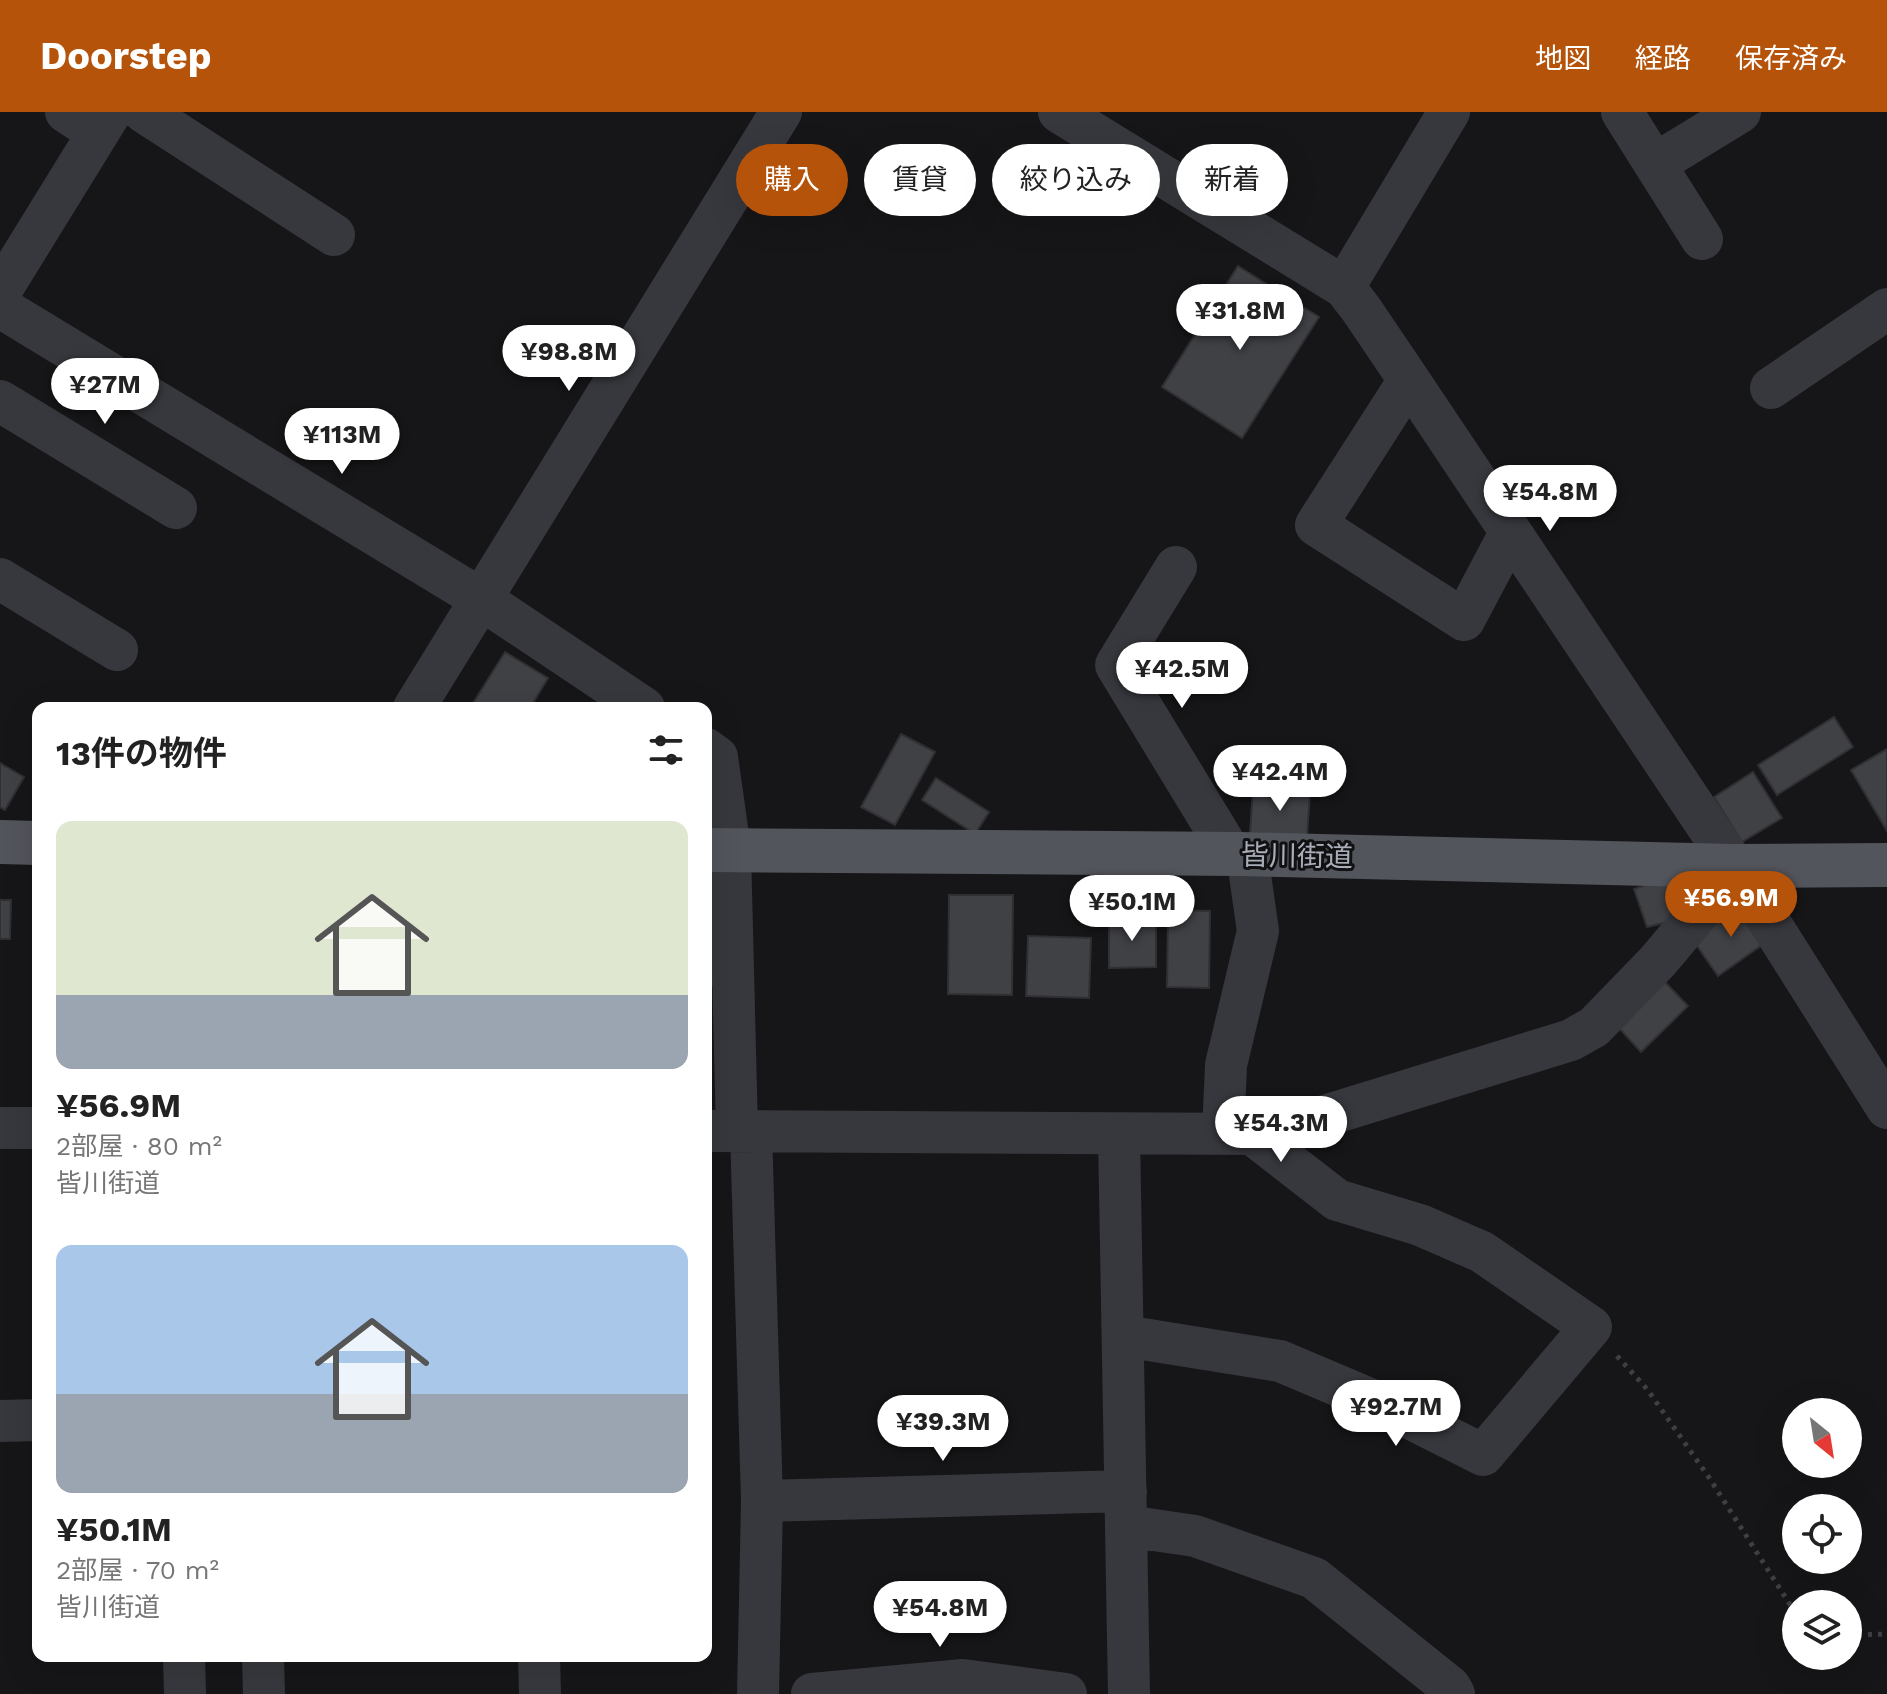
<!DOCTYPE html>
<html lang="ja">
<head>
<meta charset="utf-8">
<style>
	:root { --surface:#fff; --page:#f6f6f6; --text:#222; --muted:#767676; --accent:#b45309 }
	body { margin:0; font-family:"Work Sans","Noto Sans JP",sans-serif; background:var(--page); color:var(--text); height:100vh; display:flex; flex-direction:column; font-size:30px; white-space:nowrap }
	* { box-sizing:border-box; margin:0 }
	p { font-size:26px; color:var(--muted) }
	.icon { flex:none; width:44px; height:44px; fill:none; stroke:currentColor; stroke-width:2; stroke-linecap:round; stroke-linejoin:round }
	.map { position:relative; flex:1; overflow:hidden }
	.panel { position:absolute; left:32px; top:590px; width:680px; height:960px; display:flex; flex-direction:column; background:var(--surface); border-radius:16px; box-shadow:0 8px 32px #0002 }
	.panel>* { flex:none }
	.hud { position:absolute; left:736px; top:32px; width:760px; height:72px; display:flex; gap:16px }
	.needle { width:52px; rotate:150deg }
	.tools { position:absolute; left:1782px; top:1286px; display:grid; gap:16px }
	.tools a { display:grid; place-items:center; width:80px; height:80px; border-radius:50%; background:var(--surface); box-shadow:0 8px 32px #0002; font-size:40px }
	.price { position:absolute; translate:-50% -68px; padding:0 18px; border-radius:28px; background:#fff; color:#222; font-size:26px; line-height:52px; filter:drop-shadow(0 2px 4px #0008) }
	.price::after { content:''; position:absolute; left:50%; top:48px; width:24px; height:18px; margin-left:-12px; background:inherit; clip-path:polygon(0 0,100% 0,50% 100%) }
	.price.current { background:var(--accent); color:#fff }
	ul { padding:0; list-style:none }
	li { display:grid; align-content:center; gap:16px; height:424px; padding:0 24px }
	li span { display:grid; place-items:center; height:248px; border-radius:16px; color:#555 }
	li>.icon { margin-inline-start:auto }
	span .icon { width:144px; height:144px; fill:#fffc; stroke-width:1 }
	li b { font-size:34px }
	h2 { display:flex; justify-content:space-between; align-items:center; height:96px; padding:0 24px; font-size:34px }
	.pill { padding:0 28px; border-radius:36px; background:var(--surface); box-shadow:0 8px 32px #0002; font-size:28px; line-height:72px }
	.pill.current { background:var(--accent); color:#fff }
	header { display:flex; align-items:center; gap:48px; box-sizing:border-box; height:112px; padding:0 40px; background:var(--accent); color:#fff }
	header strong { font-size:38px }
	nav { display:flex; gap:44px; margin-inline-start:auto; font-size:28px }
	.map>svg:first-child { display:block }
	.building { fill:#404145; stroke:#303034; stroke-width:2 }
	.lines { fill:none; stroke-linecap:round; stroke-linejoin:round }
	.path { stroke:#3d3f44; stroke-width:5; stroke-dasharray:4 6; stroke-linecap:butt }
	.minor { stroke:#37383d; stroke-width:42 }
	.major { stroke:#53555c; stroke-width:44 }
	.labels { text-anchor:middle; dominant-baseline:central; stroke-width:6; stroke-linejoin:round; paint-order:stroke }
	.street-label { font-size:28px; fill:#a8adb8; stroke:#111113 }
</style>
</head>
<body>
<header>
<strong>Doorstep</strong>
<nav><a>地図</a><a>経路</a><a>保存済み</a></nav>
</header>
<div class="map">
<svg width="1887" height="1582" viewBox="0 0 1887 1582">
	<rect width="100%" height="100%" fill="#161618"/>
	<path class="building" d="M1238,154L1319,205L1242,326L1162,275Z
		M505,540L548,566L530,596H470Z
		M1834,605L1853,635L1777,683L1758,653Z
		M901,622L935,640L895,713L861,695Z
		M1887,637V719L1851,658Z
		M0,651L24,665L5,698L0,695Z
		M1753,660L1782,706L1742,730L1714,685Z
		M936,666L989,700L975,722L922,688Z
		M1253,677L1310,681L1307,725L1250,721Z
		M1685,759L1694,790L1676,808L1647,815L1634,777Z
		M949,783H1013L1012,883L948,882Z
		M1736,787L1769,828L1718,864L1695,831Z
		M0,788H11L10,827H0Z
		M1168,798L1210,799L1209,876L1167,875Z
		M1109,806H1156V855L1109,856Z
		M1028,824L1091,826L1089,886L1026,884Z
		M706,829H726V874H706Z
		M1665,870L1688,894L1641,940L1618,915Z"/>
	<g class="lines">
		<path class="path" d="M1617,1244L1647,1277L1710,1367L1796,1502
			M1848,1523L1887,1522"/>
		<path class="minor" d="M66,0L98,21
			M144,0L334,123
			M1059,0L1344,175L1361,197L1409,268L1734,754L1887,996
			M1622,0L1702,127
			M1655,52L1740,0
			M1344,175L1449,0
			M0,180L111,0
			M0,195L481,487L644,596
			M1409,268L1316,413L1464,508L1510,421
			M1771,276L1887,197
			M0,289L176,396
			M1176,455L1116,553L1231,742
			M0,467L117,538
			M414,596L781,0
			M706,637L717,645L730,738L737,1019
			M0,1016H38
			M706,1019L1266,1022L1571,928L1594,915L1658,849L1721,774L1734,754
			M751,1019L762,1389L758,1582
			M1119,1022L1129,1582
			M1223,1022L1226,953L1258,819L1247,742
			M1124,1224L1280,1249L1384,1293L1483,1343L1591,1215L1482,1140L1420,1113L1337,1088L1252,1022
			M0,1309L38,1308
			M762,1389L1126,1379
			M1127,1414L1195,1424L1314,1466L1450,1575L1454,1582
			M184,1544L185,1582
			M263,1544L264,1582
			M539,1544L540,1582
			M812,1582L963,1568L1066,1582"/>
		<path class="major" d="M0,730L38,731
			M706,738L1240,742L1734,754L1887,753"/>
	</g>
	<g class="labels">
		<g class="street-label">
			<text transform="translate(1297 744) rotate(1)">皆川街道</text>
		</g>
	</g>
</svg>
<div class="tools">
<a><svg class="needle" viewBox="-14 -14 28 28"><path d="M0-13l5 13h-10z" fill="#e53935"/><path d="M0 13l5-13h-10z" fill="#767676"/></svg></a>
<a><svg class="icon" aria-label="locate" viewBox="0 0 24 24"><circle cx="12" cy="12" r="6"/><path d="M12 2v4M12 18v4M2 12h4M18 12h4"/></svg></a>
<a><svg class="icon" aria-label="layers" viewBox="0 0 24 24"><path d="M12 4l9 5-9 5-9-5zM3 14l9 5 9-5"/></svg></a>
</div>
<b class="price" style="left:1240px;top:240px">¥31.8M</b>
<b class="price" style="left:569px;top:281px">¥98.8M</b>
<b class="price" style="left:105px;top:314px">¥27M</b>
<b class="price" style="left:342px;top:364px">¥113M</b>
<b class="price" style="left:1550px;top:421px">¥54.8M</b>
<b class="price" style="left:1182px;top:598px">¥42.5M</b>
<b class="price" style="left:1280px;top:701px">¥42.4M</b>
<b class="price current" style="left:1731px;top:827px">¥56.9M</b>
<b class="price" style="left:1132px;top:831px">¥50.1M</b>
<b class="price" style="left:1281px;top:1052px">¥54.3M</b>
<b class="price" style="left:1396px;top:1336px">¥92.7M</b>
<b class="price" style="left:943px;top:1351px">¥39.3M</b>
<b class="price" style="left:940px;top:1537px">¥54.8M</b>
<div class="hud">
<a class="pill current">購入</a>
<a class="pill">賃貸</a>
<a class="pill">絞り込み</a>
<a class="pill">新着</a>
</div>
<section class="panel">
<h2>13件の物件<svg class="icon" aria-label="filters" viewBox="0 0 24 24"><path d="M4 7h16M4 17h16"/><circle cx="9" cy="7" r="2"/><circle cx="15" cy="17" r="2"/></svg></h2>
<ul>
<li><span style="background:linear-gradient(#dfe7d0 70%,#9aa5b1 0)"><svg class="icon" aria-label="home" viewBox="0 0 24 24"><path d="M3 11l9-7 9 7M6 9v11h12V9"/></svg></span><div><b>¥56.9M</b><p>2部屋 · 80 m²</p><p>皆川街道</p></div></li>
<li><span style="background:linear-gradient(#a9c7e8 60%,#9aa5b1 0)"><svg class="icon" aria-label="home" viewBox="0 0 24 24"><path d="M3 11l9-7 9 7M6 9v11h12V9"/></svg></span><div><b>¥50.1M</b><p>2部屋 · 70 m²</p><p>皆川街道</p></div></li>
</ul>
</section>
</div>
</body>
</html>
